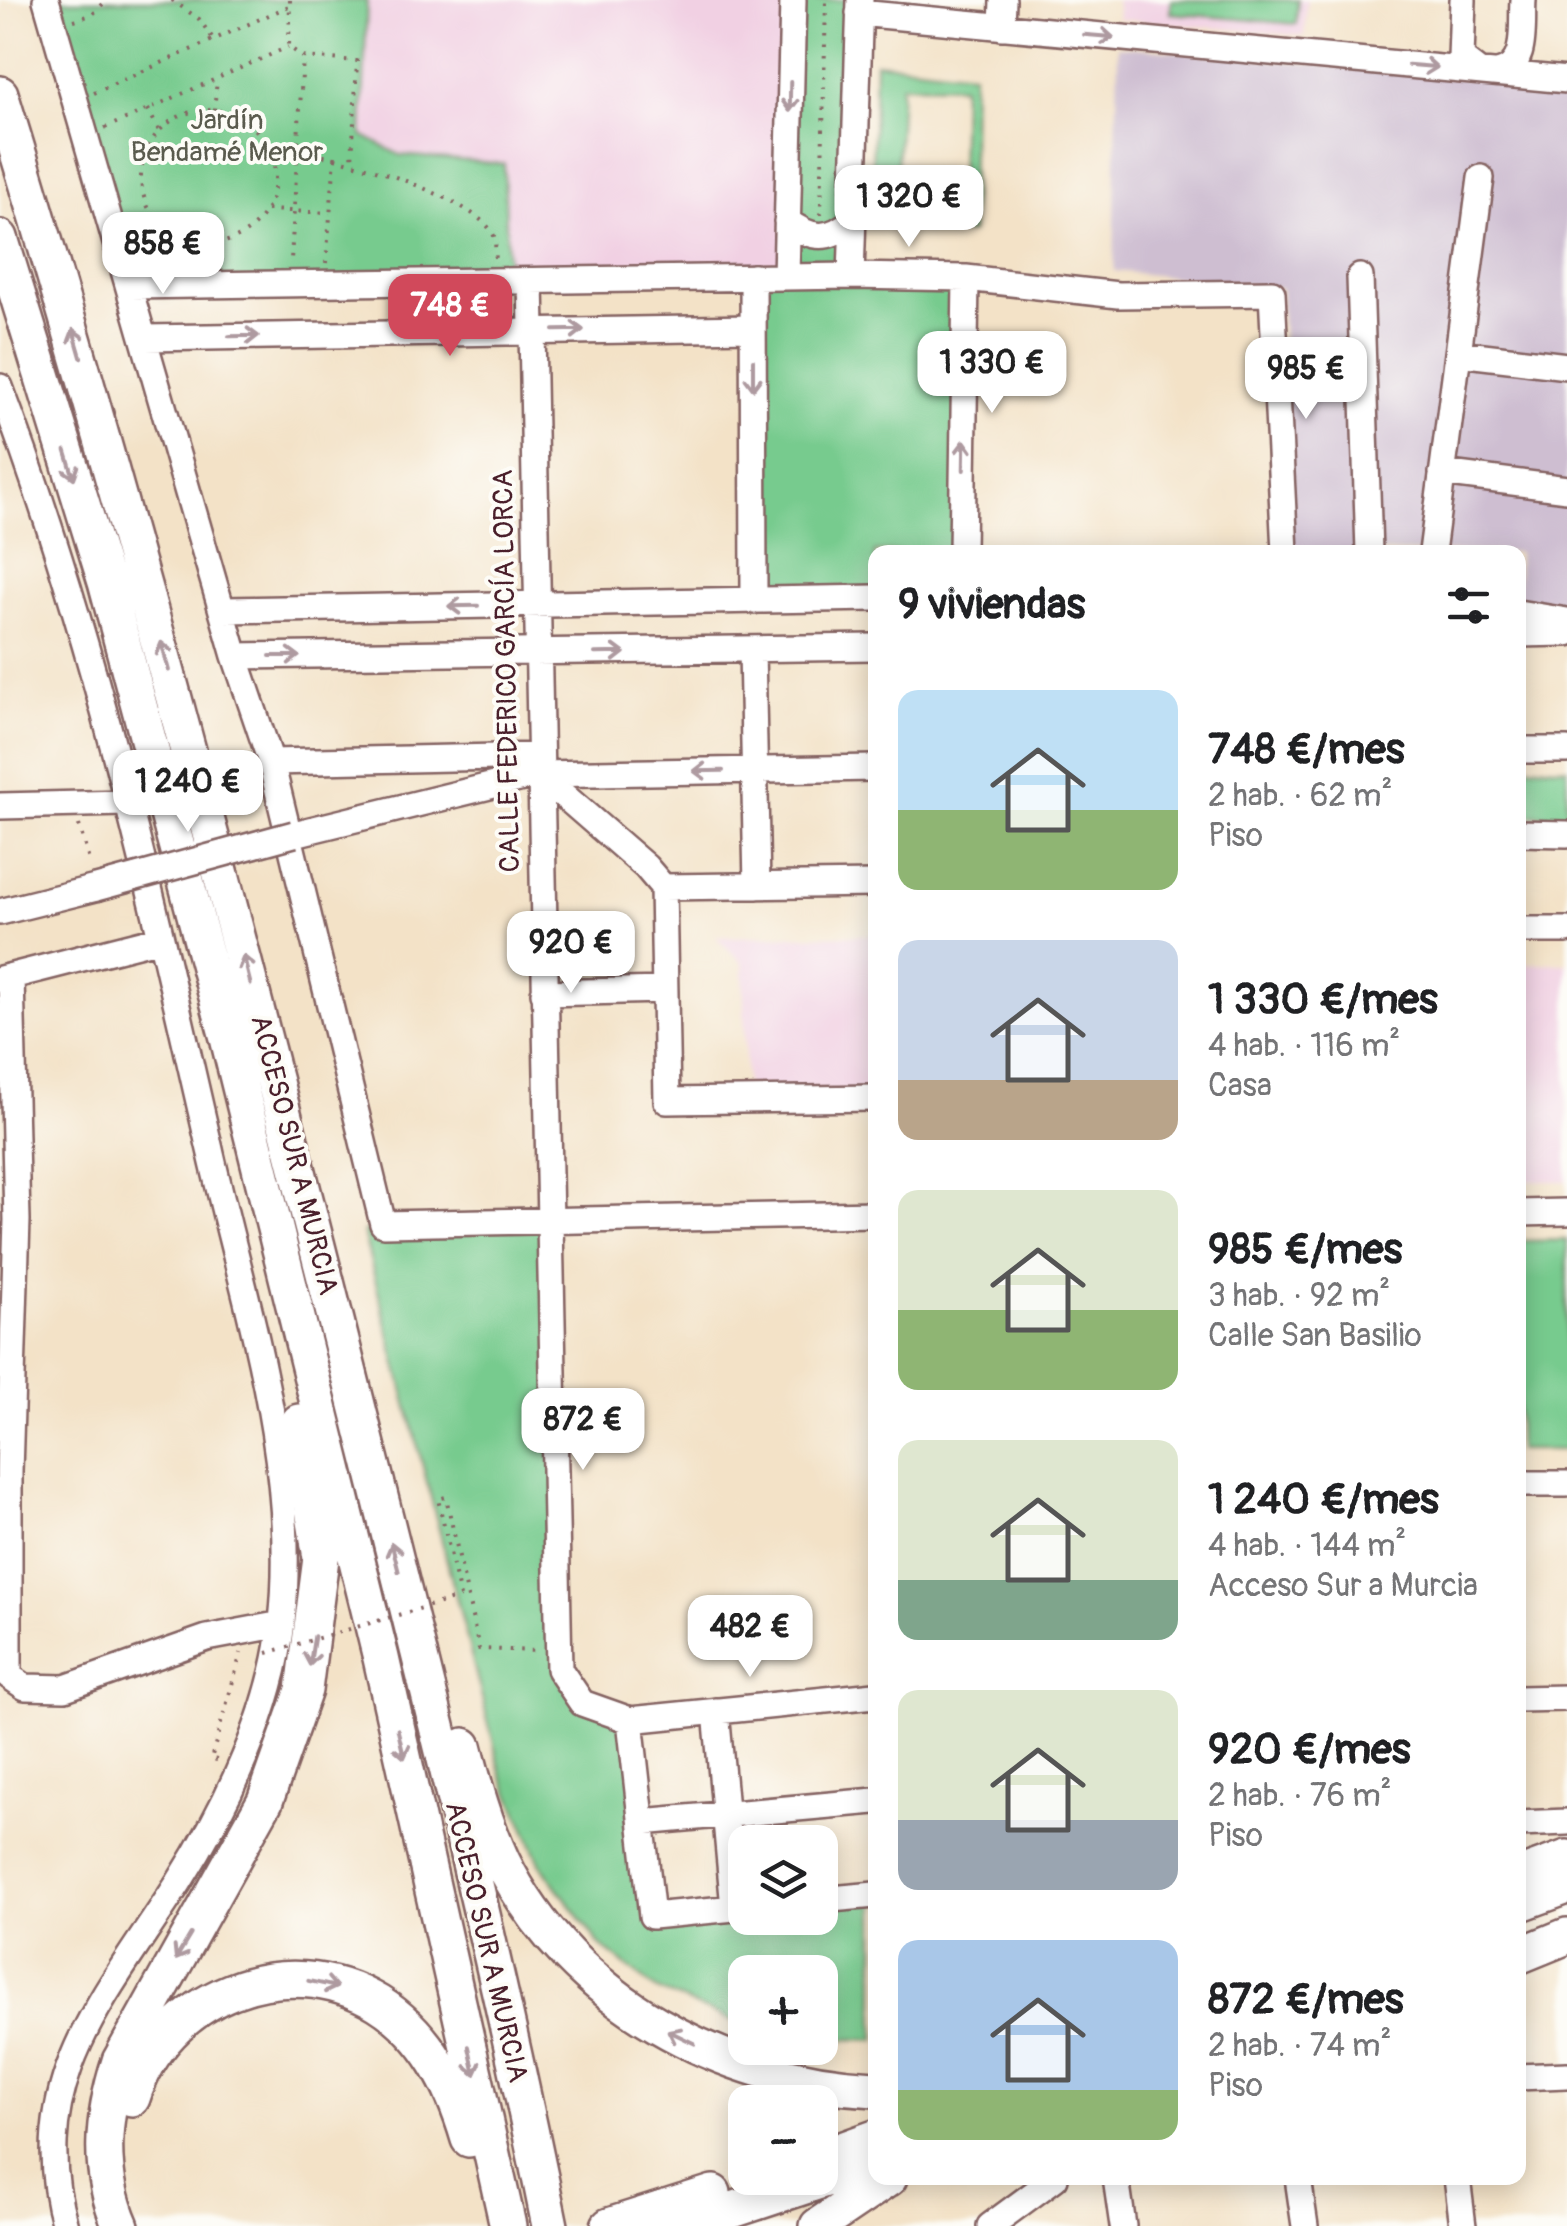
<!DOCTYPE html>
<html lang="es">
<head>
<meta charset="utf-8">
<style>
	:root { --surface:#fff; --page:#f6f6f6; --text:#202124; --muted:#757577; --accent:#d1495b }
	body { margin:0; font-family:Pangolin,sans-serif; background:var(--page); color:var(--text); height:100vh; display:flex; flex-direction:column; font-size:38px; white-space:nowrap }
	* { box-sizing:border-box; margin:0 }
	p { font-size:32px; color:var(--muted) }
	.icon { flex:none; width:55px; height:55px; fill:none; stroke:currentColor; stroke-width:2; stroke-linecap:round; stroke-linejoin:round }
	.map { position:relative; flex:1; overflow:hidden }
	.panel { position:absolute; left:868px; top:545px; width:658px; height:1640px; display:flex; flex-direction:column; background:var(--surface); border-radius:20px; box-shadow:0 5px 25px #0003 }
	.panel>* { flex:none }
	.tools { position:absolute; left:728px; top:1825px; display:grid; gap:20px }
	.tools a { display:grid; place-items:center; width:110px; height:110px; border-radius:20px; background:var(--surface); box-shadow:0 5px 25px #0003; font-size:50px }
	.price { position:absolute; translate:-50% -85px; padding:0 22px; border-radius:20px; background:#fff; color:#222; font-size:32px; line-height:65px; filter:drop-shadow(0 2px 5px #0008) }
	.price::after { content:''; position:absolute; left:50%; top:60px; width:30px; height:22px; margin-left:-15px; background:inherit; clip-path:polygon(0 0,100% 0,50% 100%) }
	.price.on { background:var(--accent); color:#fff }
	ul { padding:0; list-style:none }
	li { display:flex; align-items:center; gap:30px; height:250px; padding:0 30px }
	li span { display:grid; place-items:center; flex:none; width:280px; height:200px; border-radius:20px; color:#555 }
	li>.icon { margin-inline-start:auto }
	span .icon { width:120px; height:120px; fill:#fffc; stroke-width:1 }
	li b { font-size:42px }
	h2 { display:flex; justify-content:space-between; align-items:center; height:120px; padding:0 30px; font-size:42px }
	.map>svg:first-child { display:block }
	.built { fill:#f1d0e3 }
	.industrial { fill:#cebed1 }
	.green { fill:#77cb8e; stroke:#60755c; stroke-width:2.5 }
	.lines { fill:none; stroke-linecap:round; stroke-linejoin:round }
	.minor-casing { stroke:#856362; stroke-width:30 }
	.highway-casing { stroke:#856362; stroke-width:40 }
	.path { stroke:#856362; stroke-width:4; stroke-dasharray:2.5 8; stroke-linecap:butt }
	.minor { stroke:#fff; stroke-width:25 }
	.highway { stroke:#fff; stroke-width:35 }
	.minor-bridge-casing { stroke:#856362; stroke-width:30; stroke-linecap:butt }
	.path-bridge { stroke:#856362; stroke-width:4; stroke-dasharray:2.5 8; stroke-linecap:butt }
	.minor-bridge { stroke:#fff; stroke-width:25 }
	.oneway { stroke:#ae9aa0 }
	.labels { text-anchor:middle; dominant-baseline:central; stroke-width:8; stroke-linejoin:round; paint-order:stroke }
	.park-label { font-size:28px; fill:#5a5b4e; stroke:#fdfcf7 }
	.street-label { font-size:28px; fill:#4a1f2b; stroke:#fdfcf7 }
</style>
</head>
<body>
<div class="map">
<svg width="1567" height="2226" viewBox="0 0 1567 2226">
	<rect width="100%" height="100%" fill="#fdfcf7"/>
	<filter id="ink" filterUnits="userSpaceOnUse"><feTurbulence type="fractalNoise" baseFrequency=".01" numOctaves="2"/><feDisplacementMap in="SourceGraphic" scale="20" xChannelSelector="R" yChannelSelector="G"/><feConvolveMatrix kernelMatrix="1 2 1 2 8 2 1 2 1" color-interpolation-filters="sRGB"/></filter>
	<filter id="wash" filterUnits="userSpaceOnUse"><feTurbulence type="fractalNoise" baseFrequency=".0048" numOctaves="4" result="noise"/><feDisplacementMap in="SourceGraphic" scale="40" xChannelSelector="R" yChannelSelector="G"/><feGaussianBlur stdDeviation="2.25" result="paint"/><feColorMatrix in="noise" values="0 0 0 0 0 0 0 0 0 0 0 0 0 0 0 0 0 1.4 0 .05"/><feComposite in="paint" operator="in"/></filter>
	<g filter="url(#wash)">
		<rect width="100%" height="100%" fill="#f3e2c7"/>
		<path class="built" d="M367,0H793L786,276L508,282L504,164L400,155L362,135Z
			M1116,0H1307L1304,36L1118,19Z
			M875,935V1091L746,1093L743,963L716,937Z
			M1567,963V1181H1518V964Z"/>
		<path class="industrial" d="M1118,46L1567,88V606L1518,602V552H1290L1281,288L1114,271Z"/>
		<path class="green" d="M46,0H367L362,135L400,155L504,164L508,282L131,286Z
			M793,0H860L851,275L966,278L962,552H875V598L754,601L753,277L786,276Z
			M1171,0H1298L1296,24L1170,13Z
			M875,62L973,73L971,233H959L962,86L901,85L895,214H871Z
			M1518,766L1567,767V816L1518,815Z
			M550,1220L559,1668L582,1703L630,1720L652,1916L820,1918V1900L875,1895V2040L820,2038V1972H745V2026L657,1990L600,1945L541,1865L502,1776L363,1232L383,1224Z
			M1567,1240V1450H1518V1241Z"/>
	</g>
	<g filter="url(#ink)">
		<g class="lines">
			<defs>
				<path id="minor" d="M46,0L235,656L875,647
					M1463,0L1461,58L1478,71
					M859,13L1567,80
					M1002,27L1003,0
					M1497,73C1529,68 1521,25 1523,0
					M787,221C812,240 829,241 853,220
					M786,276L793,0
					M851,276L860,0
					M753,277L754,601
					M1360,277L1369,552
					M531,281L559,1669L582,1703L630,1720L875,1695
					M131,286L851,276L966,278L1118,295L1272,293L1285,552
					M146,338L752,328
					M1458,353L1567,366
					M0,387C94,634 152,897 211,1154C246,1307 299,1463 282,1622C272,1711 227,1806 179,1882C108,1994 23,2082 65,2226
					M1442,473L1567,489
					M962,552L966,278
					M1432,552L1481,178
					M224,610L875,598
					M1518,613L1567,621
					M1518,634L1567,633
					M752,650L757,886
					M235,656L271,762L383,1224L875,1214
					M1518,750H1567
					M271,762L539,756
					M539,774L646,867L663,887
					M0,806L126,803
					M1518,833L1567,834
					M294,834L539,774L875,768
					M875,884L663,887L667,1101L875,1098
					M0,912L96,888
					M1518,930H1567
					M11,977L17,1220L9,1472V1676L25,1687L65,1688L207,1638L282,1624
					M0,979L161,938
					M544,993L664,990
					M1518,1213L1567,1212
					M1518,1484H1567
					M1518,1699L1567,1698
					M716,1711L734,1908
					M630,1720L652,1916L745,1907
					M642,1822L875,1801
					M1518,1824L1567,1822
					M820,1900L875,1895
					M1518,2077L1567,2075
					M1116,2178L1123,2226
					M1298,2178L1305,2226
					M1457,2178L1463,2226
					M990,2226L1055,2178"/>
				<path id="highway" d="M0,94C125,500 232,910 336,1321C411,1622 489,1922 550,2226
					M0,238L106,582L228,1038L381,1658L508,2226
					M464,1746C474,1785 485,1825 502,1861C570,2000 724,2082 875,2089
					M1518,1876L1567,1858
					M1518,1904L1567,1886
					M1518,1956L1567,1936
					M132,2098C164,1997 284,1946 378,2003C428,2034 453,2085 469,2139
					M820,2158L875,2138
					M121,2226C97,2171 102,2117 120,2061L265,1801L304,1690L321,1558L299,1422
					M609,2226L713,2193
					M684,2226L826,2179L875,2169
					M818,2226L889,2178"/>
			</defs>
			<use href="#minor" class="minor-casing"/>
			<use href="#highway" class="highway-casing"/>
			<path class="path" d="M172,0L199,19L214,40
				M290,0L289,47L303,57L291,260
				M74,20L92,15L107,0
				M303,57L357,61L352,162
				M94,93L289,6
				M148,109L159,131
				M214,110L217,80
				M141 177a67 67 0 1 1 134 0a67 67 0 1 1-134 0Z
				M105,128L288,47
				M271,153L297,151L335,158L326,263
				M335,158C369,166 481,203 494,236C496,243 495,253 496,260
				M267,210L330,213
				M821,215L826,0
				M219,243V263
				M79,825L90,864
				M460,1597L438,1499L446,1497L479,1649L539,1651
				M217,1760L211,1759L241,1653"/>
			<use href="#minor" class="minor"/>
			<use href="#highway" class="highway"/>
			<defs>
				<path id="minor-bridge" d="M96,888L294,834"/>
			</defs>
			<use href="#minor-bridge" class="minor-bridge-casing"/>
			<path class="path-bridge" d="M267,1653L460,1597"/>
			<use href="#minor-bridge" class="minor-bridge"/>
		</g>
		<defs><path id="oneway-shaft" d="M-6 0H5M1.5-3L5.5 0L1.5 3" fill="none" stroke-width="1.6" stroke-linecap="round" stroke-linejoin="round" transform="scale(2.5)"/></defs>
		<g class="oneway">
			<use href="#oneway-shaft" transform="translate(1099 36) rotate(5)"/>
			<use href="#oneway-shaft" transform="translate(1423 66) rotate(5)"/>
			<use href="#oneway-shaft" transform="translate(790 97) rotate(91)"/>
			<use href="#oneway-shaft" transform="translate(569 330) rotate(-1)"/>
			<use href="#oneway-shaft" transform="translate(244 336) rotate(-1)"/>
			<use href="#oneway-shaft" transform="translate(77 343) rotate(-106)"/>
			<use href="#oneway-shaft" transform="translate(753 375) rotate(90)"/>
			<use href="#oneway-shaft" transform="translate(964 455) rotate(-89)"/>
			<use href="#oneway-shaft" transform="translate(70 465) rotate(73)"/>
			<use href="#oneway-shaft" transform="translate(463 606) rotate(179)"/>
			<use href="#oneway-shaft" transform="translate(610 653) rotate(-1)"/>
			<use href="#oneway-shaft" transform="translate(165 656) rotate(-105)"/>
			<use href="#oneway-shaft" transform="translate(285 656)"/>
			<use href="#oneway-shaft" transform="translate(708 771) rotate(179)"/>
			<use href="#oneway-shaft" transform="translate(247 970) rotate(-104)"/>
			<use href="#oneway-shaft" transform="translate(395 1557) rotate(-104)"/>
			<use href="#oneway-shaft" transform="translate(312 1651) rotate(99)"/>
			<use href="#oneway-shaft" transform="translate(401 1744) rotate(77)"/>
			<use href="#oneway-shaft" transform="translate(183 1947) rotate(121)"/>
			<use href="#oneway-shaft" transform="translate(323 1984) rotate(12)"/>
			<use href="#oneway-shaft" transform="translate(681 2037) rotate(-154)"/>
			<use href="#oneway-shaft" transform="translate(472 2061) rotate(78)"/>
		</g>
	</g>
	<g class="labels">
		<g class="park-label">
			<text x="227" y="120">Jardín<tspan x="227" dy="32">Bendamé Menor</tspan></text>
		</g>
		<g class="street-label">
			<text transform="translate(507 671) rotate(-91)">CALLE FEDERICO GARCÍA LORCA</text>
			<text transform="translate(294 1155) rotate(76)">ACCESO SUR A MURCIA</text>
			<text transform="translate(486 1942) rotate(77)">ACCESO SUR A MURCIA</text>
		</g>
	</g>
</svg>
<div class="tools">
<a><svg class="icon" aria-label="layers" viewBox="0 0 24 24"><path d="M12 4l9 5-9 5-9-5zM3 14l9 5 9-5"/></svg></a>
<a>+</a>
<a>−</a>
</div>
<b class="price" style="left:909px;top:250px">1 320 €</b>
<b class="price" style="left:163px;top:297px">858 €</b>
<b class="price on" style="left:450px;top:359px">748 €</b>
<b class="price" style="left:992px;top:416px">1 330 €</b>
<b class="price" style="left:1306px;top:422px">985 €</b>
<b class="price" style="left:188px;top:835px">1 240 €</b>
<b class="price" style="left:571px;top:996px">920 €</b>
<b class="price" style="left:583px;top:1473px">872 €</b>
<b class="price" style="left:750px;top:1680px">482 €</b>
<section class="panel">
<h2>9 viviendas<svg class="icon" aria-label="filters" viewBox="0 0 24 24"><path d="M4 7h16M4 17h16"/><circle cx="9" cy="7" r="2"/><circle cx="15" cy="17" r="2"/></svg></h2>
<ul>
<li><span style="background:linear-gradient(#bfe0f5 60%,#8fb573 0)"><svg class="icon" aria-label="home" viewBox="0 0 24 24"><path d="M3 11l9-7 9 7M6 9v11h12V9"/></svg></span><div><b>748 €/mes</b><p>2 hab. · 62 m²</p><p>Piso</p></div></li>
<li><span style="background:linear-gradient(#c9d6e8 70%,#b9a48a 0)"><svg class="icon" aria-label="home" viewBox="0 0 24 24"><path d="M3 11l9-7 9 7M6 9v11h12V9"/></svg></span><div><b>1 330 €/mes</b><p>4 hab. · 116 m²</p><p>Casa</p></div></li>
<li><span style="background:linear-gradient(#dfe7d0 60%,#8fb573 0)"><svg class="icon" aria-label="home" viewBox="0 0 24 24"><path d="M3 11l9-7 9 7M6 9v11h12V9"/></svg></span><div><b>985 €/mes</b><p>3 hab. · 92 m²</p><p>Calle San Basilio</p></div></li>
<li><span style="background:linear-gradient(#dfe7d0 70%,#7fa58c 0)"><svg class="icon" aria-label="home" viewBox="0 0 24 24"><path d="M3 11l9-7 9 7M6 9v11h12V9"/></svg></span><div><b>1 240 €/mes</b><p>4 hab. · 144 m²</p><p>Acceso Sur a Murcia</p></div></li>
<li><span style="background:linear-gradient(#dfe7d0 65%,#9aa5b1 0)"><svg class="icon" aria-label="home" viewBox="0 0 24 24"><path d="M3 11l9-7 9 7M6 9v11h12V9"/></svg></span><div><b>920 €/mes</b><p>2 hab. · 76 m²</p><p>Piso</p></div></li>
<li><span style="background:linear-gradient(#a9c7e8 75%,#8fb573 0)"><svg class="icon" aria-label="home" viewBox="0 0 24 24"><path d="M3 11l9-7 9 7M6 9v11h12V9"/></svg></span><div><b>872 €/mes</b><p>2 hab. · 74 m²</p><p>Piso</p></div></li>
</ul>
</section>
</div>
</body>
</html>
